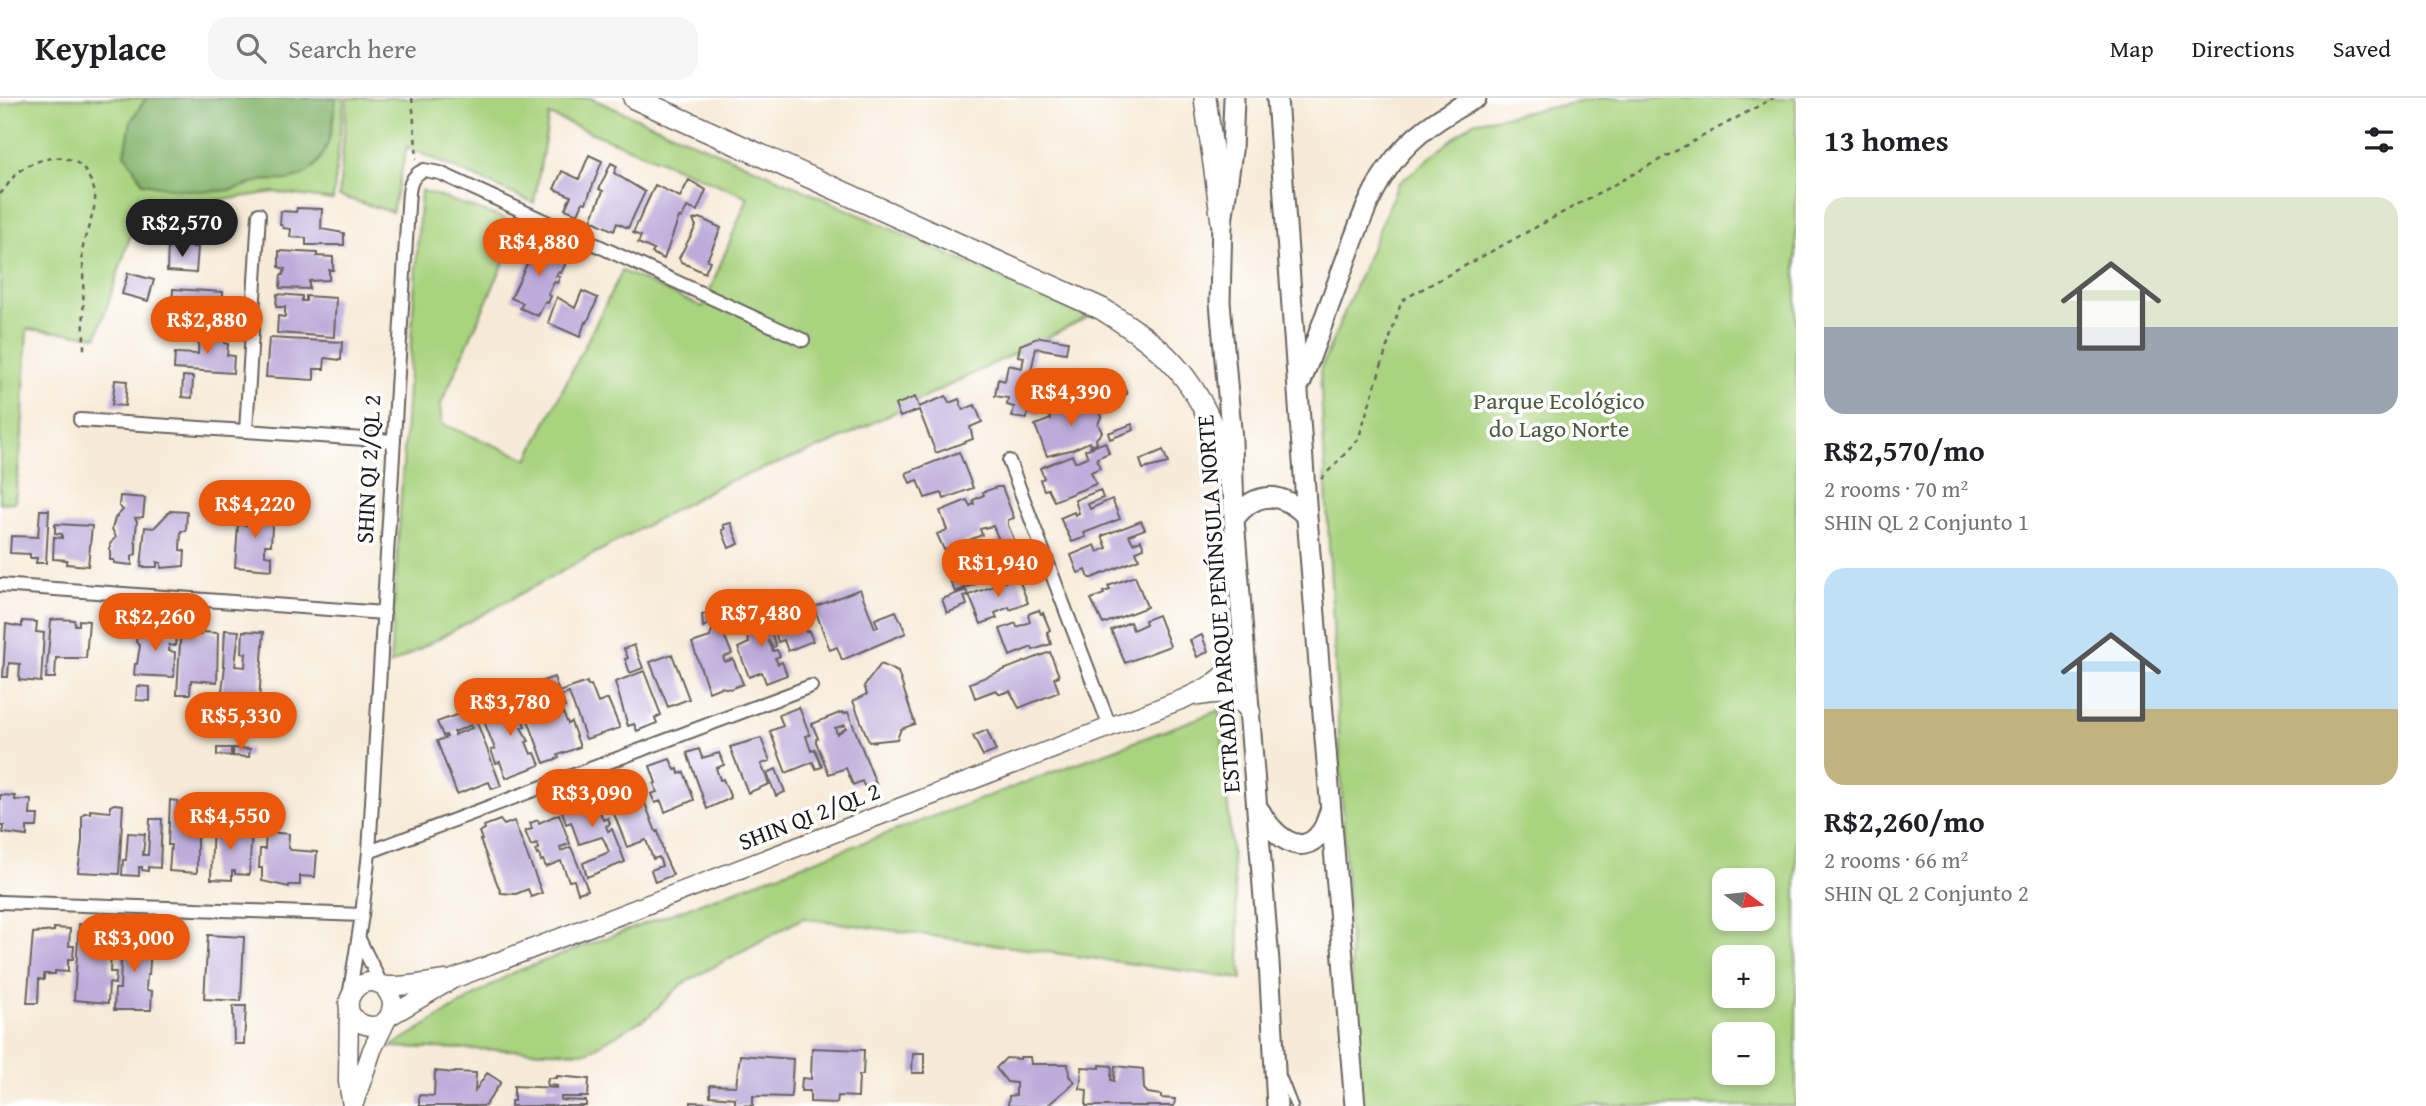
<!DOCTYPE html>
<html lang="en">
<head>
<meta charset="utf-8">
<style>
	:root { --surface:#fff; --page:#f6f6f6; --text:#202124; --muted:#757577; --line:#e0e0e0; --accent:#ea580c }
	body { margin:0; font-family:"Gentium Book Plus",serif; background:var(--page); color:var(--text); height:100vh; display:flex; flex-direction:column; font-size:26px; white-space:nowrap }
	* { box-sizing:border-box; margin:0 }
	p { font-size:23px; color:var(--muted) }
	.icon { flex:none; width:38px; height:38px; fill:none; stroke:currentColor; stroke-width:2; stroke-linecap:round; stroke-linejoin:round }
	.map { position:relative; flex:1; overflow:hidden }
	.panel { display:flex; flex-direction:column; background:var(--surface); width:630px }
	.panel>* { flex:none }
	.needle { width:46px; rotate:105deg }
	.fabs { position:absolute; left:1712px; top:770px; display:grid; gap:14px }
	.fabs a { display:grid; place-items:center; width:63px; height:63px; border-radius:14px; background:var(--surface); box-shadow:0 4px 10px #0003; font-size:35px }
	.price { position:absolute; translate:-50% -60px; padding:0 16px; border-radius:24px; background:var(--accent); color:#fff; font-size:23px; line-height:46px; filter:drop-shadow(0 2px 4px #0008) }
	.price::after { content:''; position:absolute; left:50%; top:42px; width:21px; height:16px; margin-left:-10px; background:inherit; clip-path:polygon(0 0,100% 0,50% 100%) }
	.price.selected { background:#222; color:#fff }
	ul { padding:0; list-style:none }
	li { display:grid; align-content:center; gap:14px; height:371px; padding:0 28px }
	li span { display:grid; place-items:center; height:217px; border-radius:21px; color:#555 }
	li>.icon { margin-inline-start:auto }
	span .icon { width:126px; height:126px; fill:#fffc; stroke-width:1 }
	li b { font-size:30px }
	h2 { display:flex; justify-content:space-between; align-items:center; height:84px; padding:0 28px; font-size:30px }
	header { display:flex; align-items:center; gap:42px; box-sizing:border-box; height:98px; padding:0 35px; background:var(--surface); border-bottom:2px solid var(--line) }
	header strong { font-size:33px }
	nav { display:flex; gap:38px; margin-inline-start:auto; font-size:24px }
	.search { width:490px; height:63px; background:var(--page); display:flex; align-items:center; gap:18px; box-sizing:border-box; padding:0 24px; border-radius:21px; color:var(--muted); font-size:26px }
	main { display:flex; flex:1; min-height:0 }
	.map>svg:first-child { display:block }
	.green { fill:#a9d37f; stroke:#62784e; stroke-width:2; fill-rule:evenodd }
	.forest { fill:#86b56e; stroke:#516845; stroke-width:2 }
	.building { fill:#bdacda; fill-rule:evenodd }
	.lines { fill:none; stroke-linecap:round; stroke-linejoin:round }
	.lane-casing { stroke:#69645e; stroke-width:10 }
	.street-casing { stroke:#69645e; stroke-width:16 }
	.secondary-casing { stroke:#69645e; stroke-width:21 }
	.primary-casing { stroke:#69645e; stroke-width:23 }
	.highway-casing { stroke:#69645e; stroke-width:24 }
	.path { stroke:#69645e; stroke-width:2.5; stroke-dasharray:5 5; stroke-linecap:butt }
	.lane { stroke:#fff; stroke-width:6 }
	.street { stroke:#fff; stroke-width:12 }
	.secondary { stroke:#fff; stroke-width:18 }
	.primary { stroke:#fff; stroke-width:19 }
	.highway { stroke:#fff; stroke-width:21 }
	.labels { text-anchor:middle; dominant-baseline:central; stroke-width:7; stroke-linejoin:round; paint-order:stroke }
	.park-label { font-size:24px; fill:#4d5c3f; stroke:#fff }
	.street-label { font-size:24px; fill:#1c1c1c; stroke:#fff }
</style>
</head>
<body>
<header>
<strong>Keyplace</strong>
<div class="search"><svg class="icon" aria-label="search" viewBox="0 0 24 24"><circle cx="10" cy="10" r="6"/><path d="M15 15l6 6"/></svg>Search here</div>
<nav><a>Map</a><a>Directions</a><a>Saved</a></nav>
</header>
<main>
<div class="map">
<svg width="1796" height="1008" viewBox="0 0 1796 1008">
	<rect width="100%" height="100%" fill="#fff"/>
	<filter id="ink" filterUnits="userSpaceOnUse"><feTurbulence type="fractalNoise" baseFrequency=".0143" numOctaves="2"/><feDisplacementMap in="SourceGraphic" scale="14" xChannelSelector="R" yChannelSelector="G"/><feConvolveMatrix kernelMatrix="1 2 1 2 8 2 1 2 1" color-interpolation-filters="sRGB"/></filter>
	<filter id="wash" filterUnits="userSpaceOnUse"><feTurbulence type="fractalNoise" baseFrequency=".00686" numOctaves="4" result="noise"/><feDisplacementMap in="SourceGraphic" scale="28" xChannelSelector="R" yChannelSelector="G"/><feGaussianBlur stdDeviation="1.57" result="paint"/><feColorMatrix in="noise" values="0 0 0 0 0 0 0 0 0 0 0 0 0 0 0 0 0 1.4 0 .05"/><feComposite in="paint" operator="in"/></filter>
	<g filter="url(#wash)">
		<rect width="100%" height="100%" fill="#f7ebd8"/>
		<path class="green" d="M25,0H344L333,102L274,94L138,115L97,238L27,231L22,337L15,404L0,405V8Z
			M347,0H590L759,72L1088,219L832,345L722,386L390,567L421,92L521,126L440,308L442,326L528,361L622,173L703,209L748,99L549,17L534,105L407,49L392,114L339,98Z
			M1600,0H1796V1008H1358L1320,273L1398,86L1473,24ZM1724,782H1762V821H1724ZM1724,859H1762V898H1724ZM1724,936H1762V975H1724Z
			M1220,612L1242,881L803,820L682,886L649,918L587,954L390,949L512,875Z"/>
		<path class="forest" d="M146,0H336C333,30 329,71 293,81C283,84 271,81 261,83C250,85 240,91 230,92C202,96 171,91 143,85L125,56L131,23Z"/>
		<g id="blocks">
			<path class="building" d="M589,57L602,63L586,105L583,104L578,116L565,111L571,98L554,91L562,73L579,81Z
				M611,65L617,68L614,75L645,94L628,130L617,125L614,133L591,122L603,93L599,91Z
				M689,82L706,92L697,113L687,109L682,120L679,119L664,161L652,155L654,152L638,145L641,138L633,135L655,87L680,99Z
				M297,110L322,111L321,131L344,135V147H306V140L290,139L291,131L283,130V128L280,127L281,113L296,114Z
				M700,120L721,130L707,162L710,163L705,175L681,164L679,160L696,128L693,122Z
				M540,143L552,149L546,161L548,162L553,151L566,157L564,162L567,163L561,175L558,174L556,178L560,179L557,185L554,184L548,197L551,198L548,205L545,204L538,218L520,210L523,205L511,200L532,155L530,154L533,146L538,148Z
				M168,147L198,149L196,175L167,173Z
				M279,153L317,155V158L333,159V172H329V182L309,183V191L280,190L281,177H283L285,171L279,169Z
				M128,175L154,182L148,203L122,196Z
				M173,191L223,194V202L228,203L230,231H206V227L171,225Z
				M582,193L598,200L587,225L585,224L580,239L548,225L557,199L575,210Z
				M277,196L302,198V203H306V198L336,200L334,239L277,235L278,218L285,219V209H276Z
				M199,235L211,236L210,243L213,244V236H224V245L228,246L227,257L234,258L233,275L174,271L175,255L198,256Z
				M1040,239L1068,243L1066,255L1036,250L1031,273L1046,276L1039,316L1028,314L1027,321L1012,319L1014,309L1007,307L1008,300L995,298L998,281L1005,283L1008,267L1022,270L1024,259L1018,258L1020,247Z
				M269,240L342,244L341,262L325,260L324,271H314V282L266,279Z
				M183,278L193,279L192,300L182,299Z
				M115,282L127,283L125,308L112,307Z
				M1124,290L1127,296L1107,304L1103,296Z
				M946,298L949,305L959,301L963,312L975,307L982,324L970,329L973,341L936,355L919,312L900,319L895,307L915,299L919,309Z
				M1094,300L1101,319L1098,326L1102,334L1096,341L1097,345L1091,348L1089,344L1074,351L1047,358L1035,327L1051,321L1049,318Z
				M1132,326L1134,332L1110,341L1108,335Z
				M1105,344L1109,355L1097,360L1100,370L1091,374L1096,386L1054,403L1048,391L1044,392L1040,382L1044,380L1040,370L1072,357L1075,364L1082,361L1088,359L1085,352Z
				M1163,352L1168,365L1143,371L1140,362Z
				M959,354L973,390L944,401L942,395L925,400L918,382L910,385L906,375Z
				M997,389H1002L1014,420L1008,422V427L1025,468L1007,475L1003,466L979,475L970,453L999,442L993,428L980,431L982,437L944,452L937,436L947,432L940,413L967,402L970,408L974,406L973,402L984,397L983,394Z
				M1100,392L1103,400L1088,406L1090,411L1112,401L1120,421L1084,435L1086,439L1072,444L1060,420L1074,414L1075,417L1079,415L1075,402Z
				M120,398L145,400L143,419L135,420L137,423L135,444H136V456L132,458V467L114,465V462H110V446L116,439L112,431L115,420L123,412L119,408Z
				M249,408L273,409L271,447H265V457L272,458V472L235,469L238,427H247Z
				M40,412H49L46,465H36L37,460H30V456L10,455L11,438L38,439Z
				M170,413L187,414L186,433H181L180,452L185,453L184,468L161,470V465L157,464V469H141L145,429L154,430Z
				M1141,423L1145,431L1129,437L1133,445L1141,442L1144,450L1136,453L1139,461L1092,480H1089L1086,472L1078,475L1071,457L1095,447L1098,454L1107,450L1102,438Z
				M731,425L739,446L729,450L722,432L725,431L723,427Z
				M55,426L92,428L88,468L66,466L67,462L53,461L54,439L62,440V436L55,435Z
				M971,474L976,486L955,494L950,482Z
				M1135,478L1147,509L1103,526L1091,501L1104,496L1103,494L1110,492L1108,488Z
				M1018,479L1028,505L1010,512L1009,509L995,515L997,520L981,526L969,497Z
				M860,491L875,530L878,529L875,521L896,513L906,535L842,562L837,549L830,552L814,509Z
				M966,492L968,497L964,498L967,507L947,515L942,501Z
				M800,498L811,525L803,528L806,534L809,533L813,543L788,553L784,542L778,544L768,508L778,504L779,506Z
				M761,508L776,548L773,549L768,542L773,553L777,552L780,558L775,560L778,566L782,564L787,577L766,585L762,574L749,579L738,550L749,545L745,533L754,530L748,513Z
				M1039,512L1041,516L1043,515L1050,532L1047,534L1051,546L1033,552L1032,549L1010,558L1000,531L1016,525L1017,529L1030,524L1028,516Z
				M708,515L710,525L703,529L702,517Z
				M1158,517L1170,548L1125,565L1111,532L1130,524L1133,532L1146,526L1145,522Z
				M58,521L74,522L75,527H79V522L89,523L86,560H56L55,580H46L51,522Z
				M22,523L37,524L36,534L44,535L41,584L19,582L20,566L9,565L8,579H3L6,526L22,529Z
				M720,527L732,556L723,559L725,564L733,561L743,586L730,591L721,589L709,594L692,545L710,539L712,532Z
				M137,528H155V531H164V536H176L175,548L169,547V553L175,554L174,579L134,577L135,566H137L140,548L136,544Z
				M181,528L196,529L195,537H201V534L218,535L217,584L191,582L190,596H177Z
				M225,532L239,533L235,568L245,569L246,555H242L243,533L264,534L259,603L221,601L225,568H223Z
				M1202,537L1208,554L1197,559L1190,542Z
				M634,547L643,570L630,575L625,561L628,560L624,551Z
				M1050,554L1059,578L1054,580L1059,594L1019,610L1010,593L1000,596L996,592L975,600L970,585Z
				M672,556L689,601L668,609L650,564Z
				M881,566L898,574L915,626L901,631L897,641L869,644L853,603L867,596L864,588Z
				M644,573L661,617L655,620L657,625L637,633L634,626L628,628L615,584Z
				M554,579L559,594L587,584L588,588L591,587L598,605L608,601L620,630L586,641L569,595L561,598L565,609L561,610L568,626L571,624L580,649L558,657L559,660L544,665L525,614L545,607L537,585Z
				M137,588L150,589V603L136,602Z
				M512,594L525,628L521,630L529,643L526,644L531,656L535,655L540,667L506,680L500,664L496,665L491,652L495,651L483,621L499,611L495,601Z
				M799,609L810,637L806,638L811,653L815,651L822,669L816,671L813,664L786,675L770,633L783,628L779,617Z
				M472,611L501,688L492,691L489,684L457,696L437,643L447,639L446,637L443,638L437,624ZM471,627L472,630L454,637V634Z
				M842,614L843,616L848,614L876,686L864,688L862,683L853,687L846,670L829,676L816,644V641L818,640L812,626ZM845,627L846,630L837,636L835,630Z
				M987,632L996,653L983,658L973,638Z
				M761,640L770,663L761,666L769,686L748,695L730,649Z
				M217,650H231V658L217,657Z
				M233,650L250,651L249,659L233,658Z
				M699,651L702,660L719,655L724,667L716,670L720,682L723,681L731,700L707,711L687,655Z
				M670,661L675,672L678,671L679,676L684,674L694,702L665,714L661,703L655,705L651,696L657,694L654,686L656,685L650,668Z
				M776,671L785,694L776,698L767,675Z
				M592,681L602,707L598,708L603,722L608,720L610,726L606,728L608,733L612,731L625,764L587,779L583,765L609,754L605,744L602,739L579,746L571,724L566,726L560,707L563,703L575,702L587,698L582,685Z
				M620,684L622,690L638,687L656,734L658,733L664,757L673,777L655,784L651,772L662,768L659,759L653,761L646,742L627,749L604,690Z
				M0,697L15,698V702H31L30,717H38L37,729H27V738L3,735L4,728H0Z
				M170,702L178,703L176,726L191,727V731H195L194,735L197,736V775L169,773L171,747H168Z
				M114,706L123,707L119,776L78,774L82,743V718L84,715H90V712L110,714V708Z
				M559,716L570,746L560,749L561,753L571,749L588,792L578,795L574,782L569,783L561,763L546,769L543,762L541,763L539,756L537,757L535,752L539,751L537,746L531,748L525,733L532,731L530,725L538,722L539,725Z
				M213,719H224L223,733L252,734L249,777L235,776V773H232V782L211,781Z
				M150,721H162L160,770L148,769V773L142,772V769H139V778L122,777L123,762H126L128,735L145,736L143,757H148Z
				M500,722L504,727L514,723L542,795L531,799L528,791L516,796L501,795L480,742H482L479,734L485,731L484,728Z
				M266,734L289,736L288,749L291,752L317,754L315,779L300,778V787H289V789L262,783V770H259L260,751H265Z
				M79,826L93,827L92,845H96L97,832L118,834V845L112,844L113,855H111L110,874H116L115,886L109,885L108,905L74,902Z
				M54,830L70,831L69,848H74L73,861H68V874L55,873V876H44V882L39,881L38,905H27L33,835L54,833Z
				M122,834L152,838L149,877H147L146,892L152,893L151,912H114L115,891H120Z
				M208,837L244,839L241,903L204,901Z
				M233,908H246L244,946H234Z
				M812,950L864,952L863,977H859L858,999L838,998L837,1005L810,1004V993H801L802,980L811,981Z
				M913,955H924V975H912Z
				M740,957L793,961L791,999L753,998V1007L735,1008V1000L710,998V987L736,988Z
				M1020,959H1030L1031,966H1068L1069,978L1075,984L1047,1008H1008L1009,998L1016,997V985L1007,984L996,970L1006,960L1020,961Z
				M1100,967L1112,968L1111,982L1114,983L1115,968L1143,971L1144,991L1148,995L1161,997V1000L1175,1001L1174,1008H1086L1087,992L1080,991L1082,969L1100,970Z
				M435,973L454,975L455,974L476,975L475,993L487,975L501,984L485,1008H419V997L434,998Z
				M557,978L589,981L588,999H561V1002L586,1003V1008H511V1003H514V988L557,990V988L547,987L548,980H557Z
				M691,1004L730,1006L729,1008H691Z"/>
		</g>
	</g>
	<g filter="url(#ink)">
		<use href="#blocks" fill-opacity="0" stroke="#69645e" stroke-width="2"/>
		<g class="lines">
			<defs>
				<path id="lane" d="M1283,980L1294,1008"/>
				<path id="street" d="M80,322L394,343
					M246,333L259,116
					M1009,363L1110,629
					M0,487L384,515
					M369,754L811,588
					M0,804L362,817
					M359,841L381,886
					M349,899L362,817L369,754L408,109C409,93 408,79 424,72L440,75L803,242"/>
				<path id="secondary" d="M1200,598C1227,593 1231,595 1251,614
					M384,888L392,902C393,948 332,925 353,894C357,888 364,884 371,884C376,884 382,888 387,888C406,889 427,884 446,882
					M349,908L348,984L352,1008
					M390,918L453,881L1183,601C1219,584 1227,581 1244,543
					M354,1005L372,952L387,921"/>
				<path id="primary" d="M1234,0L1232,53L1222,124L1220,204L1232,343L1234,421L1269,864L1277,1008
					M1277,0L1307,419L1355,1008
					M1301,284C1315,245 1330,206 1344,167C1358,130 1370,92 1395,61C1416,34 1446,15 1476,0
					M1234,421C1256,392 1282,393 1307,419
					M1260,713C1271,735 1301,763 1321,734C1326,728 1327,720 1330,713"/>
				<path id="highway" d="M634,0L1102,211C1152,242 1185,267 1210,323C1220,345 1224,369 1232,391
					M1205,0L1222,124"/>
			</defs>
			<use href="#lane" class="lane-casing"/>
			<use href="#street" class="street-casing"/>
			<use href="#secondary" class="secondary-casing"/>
			<use href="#primary" class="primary-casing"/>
			<use href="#highway" class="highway-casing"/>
			<path class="path" d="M412,0L417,61
				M0,96C6,90 11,81 17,75C34,60 71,51 85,73C91,83 96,91 95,103C93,126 79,143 83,166L84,252
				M1321,381L1358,342L1400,208L1404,201L1773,0"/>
			<use href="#lane" class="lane"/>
			<use href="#street" class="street"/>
			<use href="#secondary" class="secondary"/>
			<use href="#primary" class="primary"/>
			<use href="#highway" class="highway"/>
		</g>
	</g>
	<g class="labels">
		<g class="park-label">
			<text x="1559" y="302">Parque Ecológico<tspan x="1559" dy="28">do Lago Norte</tspan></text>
		</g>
		<g class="street-label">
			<text transform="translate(368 371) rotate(-87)">SHIN QI 2/QL 2</text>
			<text transform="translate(1218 506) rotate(-94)">ESTRADA PARQUE PENÍNSULA NORTE</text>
			<text transform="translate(809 718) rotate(-21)">SHIN QI 2/QL 2</text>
		</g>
	</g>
</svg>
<div class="fabs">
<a><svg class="needle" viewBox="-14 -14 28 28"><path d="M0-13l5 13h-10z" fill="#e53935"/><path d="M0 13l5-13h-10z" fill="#757577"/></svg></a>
<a>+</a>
<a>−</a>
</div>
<b class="price selected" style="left:182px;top:161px">R$2,570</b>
<b class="price" style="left:539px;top:180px">R$4,880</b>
<b class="price" style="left:207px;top:258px">R$2,880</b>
<b class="price" style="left:1071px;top:330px">R$4,390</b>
<b class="price" style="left:255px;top:442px">R$4,220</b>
<b class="price" style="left:998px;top:501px">R$1,940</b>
<b class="price" style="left:761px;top:551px">R$7,480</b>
<b class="price" style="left:155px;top:555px">R$2,260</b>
<b class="price" style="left:510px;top:640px">R$3,780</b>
<b class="price" style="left:241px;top:654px">R$5,330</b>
<b class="price" style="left:592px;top:731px">R$3,090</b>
<b class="price" style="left:230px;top:754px">R$4,550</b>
<b class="price" style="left:134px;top:876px">R$3,000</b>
</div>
<section class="panel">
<h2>13 homes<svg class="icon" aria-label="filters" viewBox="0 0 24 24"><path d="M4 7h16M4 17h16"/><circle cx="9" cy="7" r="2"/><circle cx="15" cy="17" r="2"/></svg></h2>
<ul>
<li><span style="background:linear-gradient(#dfe7d0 60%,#9aa5b1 0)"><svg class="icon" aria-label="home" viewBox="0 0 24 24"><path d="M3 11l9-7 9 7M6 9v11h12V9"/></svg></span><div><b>R$2,570/mo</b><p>2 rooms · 70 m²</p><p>SHIN QL 2 Conjunto 1</p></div></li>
<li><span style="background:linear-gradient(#bfe0f5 65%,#c2b280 0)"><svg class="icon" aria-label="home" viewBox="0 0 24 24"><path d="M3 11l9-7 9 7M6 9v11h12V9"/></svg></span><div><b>R$2,260/mo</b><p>2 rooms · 66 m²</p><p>SHIN QL 2 Conjunto 2</p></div></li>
</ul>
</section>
</main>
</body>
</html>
